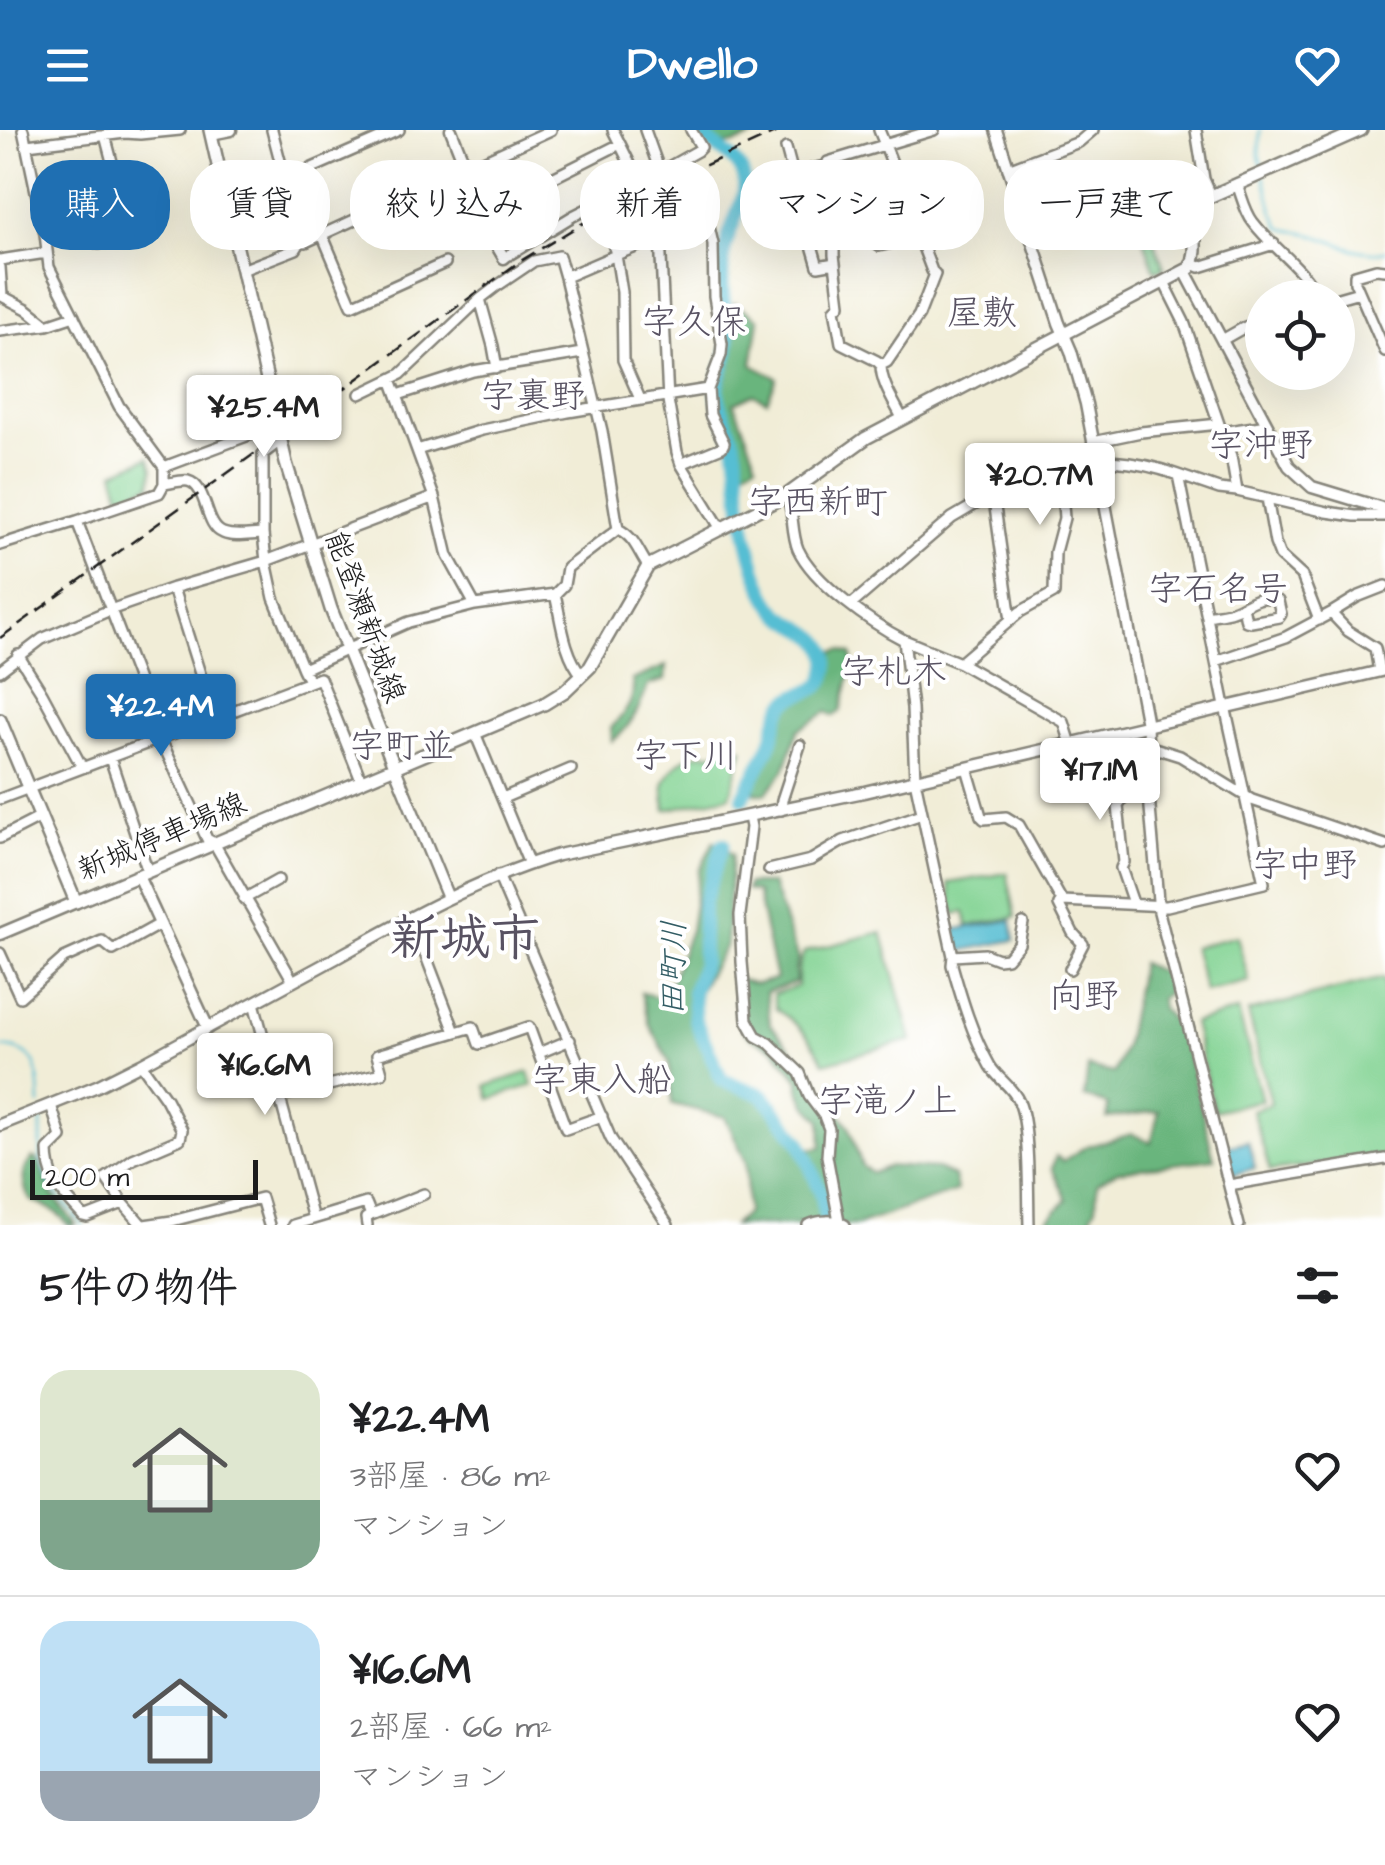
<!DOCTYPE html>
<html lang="ja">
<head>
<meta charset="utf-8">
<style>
	:root { --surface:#fff; --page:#f2f2f2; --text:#202124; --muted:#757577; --line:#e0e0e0; --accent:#1f6fb2 }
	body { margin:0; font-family:"Architects Daughter","Klee One",sans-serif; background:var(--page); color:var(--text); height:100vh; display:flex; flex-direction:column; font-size:38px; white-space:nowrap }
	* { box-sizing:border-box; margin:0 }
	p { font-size:32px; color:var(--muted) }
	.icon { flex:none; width:55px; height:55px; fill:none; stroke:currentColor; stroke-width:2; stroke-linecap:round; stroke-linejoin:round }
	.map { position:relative; height:1095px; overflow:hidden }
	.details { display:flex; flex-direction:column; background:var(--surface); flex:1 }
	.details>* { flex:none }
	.banner { position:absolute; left:30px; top:30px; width:1325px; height:90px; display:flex; gap:20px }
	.fabs { position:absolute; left:1245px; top:150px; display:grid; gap:20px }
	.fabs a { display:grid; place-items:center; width:110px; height:110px; border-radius:50%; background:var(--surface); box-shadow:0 10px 40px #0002; font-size:50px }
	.scale { position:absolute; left:30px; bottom:25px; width:228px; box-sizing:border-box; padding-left:10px; border:5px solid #1c1c1c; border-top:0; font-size:28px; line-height:35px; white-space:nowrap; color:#1c1c1c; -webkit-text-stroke:8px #fff; paint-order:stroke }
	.price { position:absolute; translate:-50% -85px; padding:0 22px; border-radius:10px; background:#fff; color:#222; font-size:32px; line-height:65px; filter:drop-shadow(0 2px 5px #0008) }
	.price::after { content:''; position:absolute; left:50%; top:60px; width:30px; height:22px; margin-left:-15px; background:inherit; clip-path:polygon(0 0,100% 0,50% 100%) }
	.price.active { background:var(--accent); color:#fff }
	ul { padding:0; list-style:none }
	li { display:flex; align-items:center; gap:30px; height:250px; padding:0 40px }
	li+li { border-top:2px solid var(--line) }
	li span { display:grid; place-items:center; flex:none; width:280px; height:200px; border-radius:30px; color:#555 }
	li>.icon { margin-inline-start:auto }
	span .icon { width:120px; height:120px; fill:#fffc; stroke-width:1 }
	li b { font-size:42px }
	h2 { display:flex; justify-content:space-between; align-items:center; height:120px; padding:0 40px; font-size:42px }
	.pill { padding:0 35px; border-radius:40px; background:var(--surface); box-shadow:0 10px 40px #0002; font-size:35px; line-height:90px }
	.pill.active { background:var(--accent); color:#fff }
	header { display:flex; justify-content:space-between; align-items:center; height:130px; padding:0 40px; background:var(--accent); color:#fff; font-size:45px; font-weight:800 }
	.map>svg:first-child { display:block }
	.green { fill:#82d393; stroke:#4f7858; stroke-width:2.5 }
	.forest { fill:#69b57d; stroke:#42684c; stroke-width:2.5 }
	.water { fill:#56bed3; stroke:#396d78; stroke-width:2.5 }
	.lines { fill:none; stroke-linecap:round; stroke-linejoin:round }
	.stream { stroke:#56bed3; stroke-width:2.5 }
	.river { stroke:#56bed3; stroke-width:14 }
	.minor-casing { stroke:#86847a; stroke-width:14 }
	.tertiary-casing { stroke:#86847a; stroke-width:15 }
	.secondary-casing { stroke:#86847a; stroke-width:16 }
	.minor { stroke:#fff; stroke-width:9 }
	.tertiary { stroke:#fff; stroke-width:10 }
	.secondary { stroke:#fff; stroke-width:11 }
	.rail { stroke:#1c1c1c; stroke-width:2.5; stroke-dasharray:15 8; stroke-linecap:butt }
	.labels { text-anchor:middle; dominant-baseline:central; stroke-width:8; stroke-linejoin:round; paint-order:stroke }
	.street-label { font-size:30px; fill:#1c1c1c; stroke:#fff }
	.water-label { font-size:32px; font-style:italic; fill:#335d65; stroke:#fff }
	.quarter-label { font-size:35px; fill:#585262; stroke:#fff }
	.town-label { font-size:50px; font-weight:bold; fill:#585262; stroke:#fff }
</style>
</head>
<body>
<header><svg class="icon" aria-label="menu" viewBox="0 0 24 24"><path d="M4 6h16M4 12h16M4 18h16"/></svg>Dwello<svg class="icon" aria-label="heart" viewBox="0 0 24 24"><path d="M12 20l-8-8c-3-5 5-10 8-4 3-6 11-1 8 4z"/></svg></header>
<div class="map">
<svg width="1385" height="1095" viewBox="0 0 1385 1095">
	<rect width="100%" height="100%" fill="#fff"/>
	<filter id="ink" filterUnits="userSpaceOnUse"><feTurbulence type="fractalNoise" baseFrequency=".01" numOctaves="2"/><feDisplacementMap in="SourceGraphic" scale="20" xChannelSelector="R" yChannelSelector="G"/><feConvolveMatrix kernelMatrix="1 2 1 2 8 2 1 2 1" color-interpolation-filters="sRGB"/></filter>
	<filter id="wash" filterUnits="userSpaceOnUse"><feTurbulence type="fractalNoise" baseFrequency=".0048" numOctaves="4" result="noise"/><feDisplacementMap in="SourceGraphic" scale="40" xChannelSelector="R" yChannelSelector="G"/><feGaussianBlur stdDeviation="2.25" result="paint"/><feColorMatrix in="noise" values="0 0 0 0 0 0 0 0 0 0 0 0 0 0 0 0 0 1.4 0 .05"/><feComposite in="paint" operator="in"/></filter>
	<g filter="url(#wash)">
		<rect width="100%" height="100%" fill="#f1edd7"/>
		<path class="green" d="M1149,96L1164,138L1155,141L1140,99Z
			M149,327L153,338L151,355L121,367L114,342Z
			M727,616L743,619L730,666L666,680C665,673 663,663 664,656C668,641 683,626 698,624C710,622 718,626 727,616Z
			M1007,743L1016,787L968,796L965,782L954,784L949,753Z
			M882,802L912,910L824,933C814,911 796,892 776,879L773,864L798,856V839L804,822Z
			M1237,806L1249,851L1205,862L1193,817Z
			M1383,848L1385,857V1026L1270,1041L1252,980L1271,974L1248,882Z
			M1238,881L1262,970L1214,981L1193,893Z
			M529,942L533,955L490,969L486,956Z"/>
		<path class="forest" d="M706,0H766C745,10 721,28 706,0Z
			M735,173L759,189L752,235L777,248L767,271L753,264L734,273L757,333L743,340L738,310L724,277L722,263L734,220L735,203L730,181Z
			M841,520L852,524L853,534L841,581L834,586L827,582L798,600L784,641L766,663H755L753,654L775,604L781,582L791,571L821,558L833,534V522Z
			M666,536L665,550L648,555C641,576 630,599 612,611L611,598C624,584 637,570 632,550Z
			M714,711L732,724L726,815L699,861L700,889L727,948L760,966L792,995L807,1019L822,1017L821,990L806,974L799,959V950L774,919L752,908L742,899L741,894L737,849L756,854L776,849L757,762L746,760L748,754H772L798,829L795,840L796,852L766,862L770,894L814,945L830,974L835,977L849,996L862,1036L873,1043L889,1036L937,1039L954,1046L957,1061L857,1095H733L747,1083L746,1032L725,987L672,974L669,931L649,894L641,863L664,868L690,800L699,741Z
			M1141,833L1166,844L1167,864L1161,868V878L1173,891L1179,889L1214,1029L1118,1041L1097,1053L1096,1077L1091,1086L1093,1095H1042L1067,1070L1052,1038L1056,1026L1063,1031L1085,1017L1132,1004L1151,1012L1159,981L1107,988L1108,975L1084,967L1088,937L1114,943L1125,915Z
			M33,1028L37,1030L52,1064L76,1095H68C60,1082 44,1075 30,1070C22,1055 20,1040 33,1028Z"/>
		<path class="water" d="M1012,790L1015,810L955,822L951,800Z
			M1248,1011L1255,1038L1232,1045L1224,1017Z"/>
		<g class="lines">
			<path class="stream" d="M1260,0L1259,25L1262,38
				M1264,46L1273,81L1281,98C1291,101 1302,102 1313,105C1336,111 1361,127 1385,121
				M0,917C41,919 38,941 40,975
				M41,983V1030L52,1058L83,1095"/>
			<path class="river" d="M699,0C711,19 740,25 744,49C748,70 725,103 723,129C722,144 722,160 724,175C725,188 729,200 729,213C729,230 716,247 718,264C720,282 731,297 735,315C740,339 739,365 744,390C749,417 759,463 778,482C796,499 830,504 828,534C825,571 798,555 783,577C776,587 775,602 771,613C763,632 751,649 743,668
				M723,714L703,774V833L693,861L695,890L722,950L763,965L800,1012L822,1065L826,1095"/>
		</g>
	</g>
	<g filter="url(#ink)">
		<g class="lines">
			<defs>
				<path id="minor" d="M23,0L45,104L49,137L119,276L164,337V354L159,363L77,391L160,608L207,709L214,713L293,851
					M272,0L285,50L399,0
					M645,0L659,39H665L697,21L701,17L691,0
					M879,0C898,46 914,94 932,141L935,144L919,185L887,232L881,235L877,231L841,213L835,179L840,174L834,125V80L828,32L934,0
					M1196,0L1204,49L1211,65
					M27,15L125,3L140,4L180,0
					M786,18L793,44
					M828,35L793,44L792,47L818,136L835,133
					M1008,39L1079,12L1093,0
					M285,50L298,107L301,111L306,112L551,0
					M1237,54C1242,67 1245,82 1253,92C1275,121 1301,134 1319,168
					M37,65L87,54
					M906,71L874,77L870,82L874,112L879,116L919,107
					M485,82L620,14
					M707,88L713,114L714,166L722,214L721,225L708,259
					M322,104L352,175L445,133
					M46,110L79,100C88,102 90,113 99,114L133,101L122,70L105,5
					M504,128L573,86L636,54L637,48L613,0
					M0,130L46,123
					M1193,134L1200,137L1274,114
					M0,137L2,166
					M242,140L296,119L301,111
					M1385,140L1376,139L1355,145V152L1385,221
					M565,147L616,125L608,94L609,89L660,66L698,53L707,88L660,107L668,270L677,322L681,334L721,399
					M1164,152L1184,192L1219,294
					M0,165L27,179L47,195L74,186
					M1338,168L1359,162
					M480,169L493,216L497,238
					M0,201L47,195
					M1222,210L1245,197L1262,191
					M881,235C881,253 894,272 902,288
					M360,264L391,249
					M398,265L473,241L582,223
					M640,269L623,230L622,162L616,125L660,107
					M1222,302L1231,326L1237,361
					M280,311L263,324V404L266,431L274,468L303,539
					M1093,312L1141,302L1219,294L1222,302L1267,295
					M417,320L482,300L568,282L708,259L710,285L724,313L722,317L681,334
					M164,337L276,295
					M1178,345L1219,359L1237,361L1327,382L1355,386H1385
					M164,354C171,353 182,350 188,351C208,356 204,396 223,403C235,408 251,404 263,404
					M993,363L1011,490
					M787,365C794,382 791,402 798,419C814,453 871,493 904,510L912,578L915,650L953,826L952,835C962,870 972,904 990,936C998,949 1013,957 1019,972C1030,996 1028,1066 1029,1095
					M434,367L448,426L475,475
					M1267,368L1275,413L1280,426L1302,446L1319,490
					M0,415L77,391
					M173,458L214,588
					M555,464L564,455L567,438L618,399
					M851,475L952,388L1039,337L1046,334C1094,329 1132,328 1178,345L1225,576L1264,753L1167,776L1062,771L1019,695L1006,687L984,689L981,686L967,638
					M1331,483L1357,467L1385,456
					M1207,486C1215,484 1224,484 1232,481C1248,476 1260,461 1278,471L1281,484L1279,487L1251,492L1246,491L1244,481L1240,478
					M904,510L960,533L1064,592L1071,614
					M18,525L42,563L82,637
					M1216,531L1286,507L1331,483L1348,501L1375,518L1379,541
					M960,533L1020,482L1054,463L1055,422L1064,388L1060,333
					M0,541L42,509L110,480L173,458L266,431L434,367L391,249L401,244L480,169L497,156L534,131L559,126L565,147L602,301L618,399C635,407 638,422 648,436
					M309,551L303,539L409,492L475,475L555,464C561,489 564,525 582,545
					M1147,595L1150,678L1159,782L1239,1095
					M475,603L529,734
					M1116,603L1127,655L1126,664L1118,676L1124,732L1121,738L1133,773
					M1148,616L1180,626L1252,670L1385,715
					M110,628L148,742
					M503,668L571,639
					M0,669L320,548L361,650
					M781,680L782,670L800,615
					M749,687L751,697L740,785L742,832L747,890L756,906L769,913L800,943L809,966L824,986L829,999L827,1026L839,1091
					M0,708L41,687
					M769,740L811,730L843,711L922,684
					M498,745L611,1009L668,1095
					M244,769L278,750
					M1062,771L1059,775L1073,803L1083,814L1070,839
					M411,787L455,902
					M0,823L20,867L64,828L102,811L113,820L160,794
					M953,826L985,824L998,829L1007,828L1019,814L1023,793
					M254,873L313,1089
					M539,923L570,910
					M141,934L166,969L182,1000L180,1009L133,1029L106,1048L123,1073L142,1095
					M280,966L382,943L377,925L473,897L479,914L529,897L566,999L602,986
					M51,975L61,1007L48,1020C48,1052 63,1063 83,1086L87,1087L123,1073
					M1229,1055L1385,1029
					M371,1085L424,1064
					M144,1095L172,1091L261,1068L269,1095
					M293,1095L366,1073L371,1085L366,1088L367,1095
					M808,1095C819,1090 835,1089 845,1095"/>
				<path id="tertiary" d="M451,0L497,116L504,128
					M996,0L1059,193L1071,221L1086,274L1147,595
					M211,4L231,0
					M1185,141L1289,336L1312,357L1385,379
					M394,636L448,768
					M138,746L208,898
					M0,804L76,772
					M0,995L97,956L141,934C206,899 271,863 336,828C408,788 480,748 558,725L864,662L1385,540"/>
				<path id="secondary" d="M210,0L286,333L331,479L394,636
					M0,590L76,772L544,574L565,561L590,537L648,436L787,365L866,308L1190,138C1203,116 1185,91 1202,70L1361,0"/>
			</defs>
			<use href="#minor" class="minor-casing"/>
			<use href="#tertiary" class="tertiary-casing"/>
			<use href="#secondary" class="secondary-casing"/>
			<use href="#minor" class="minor"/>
			<use href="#tertiary" class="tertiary"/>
			<use href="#secondary" class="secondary"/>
			<path class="rail" d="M0,508L519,132L588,90L781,0"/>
		</g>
	</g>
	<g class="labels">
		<g class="street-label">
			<text transform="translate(365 487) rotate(70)">能登瀬新城線</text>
			<text transform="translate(162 707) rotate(-23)">新城停車場線</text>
		</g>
		<g class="water-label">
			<text transform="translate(674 838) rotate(-89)">田町川</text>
		</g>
		<g class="quarter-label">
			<text x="982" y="183">屋敷</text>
			<text x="694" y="192">字久保</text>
			<text x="533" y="266">字裏野</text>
			<text x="1261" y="315">字沖野</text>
			<text x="818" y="372">字西新町</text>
			<text x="1218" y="459">字石名号</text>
			<text x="894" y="542">字札木</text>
			<text x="402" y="616">字町並</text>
			<text x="686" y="626">字下川</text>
			<text x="1305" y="735">字中野</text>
			<text x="1084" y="866">向野</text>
			<text x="602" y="950">字東入船</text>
			<text x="888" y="971">字滝ノ上</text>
		</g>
		<g class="town-label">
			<text x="465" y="809">新城市</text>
		</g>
	</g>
</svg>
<div class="fabs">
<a><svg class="icon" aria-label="locate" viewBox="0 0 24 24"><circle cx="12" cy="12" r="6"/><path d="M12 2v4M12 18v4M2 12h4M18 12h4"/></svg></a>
</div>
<div class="scale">200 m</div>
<b class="price" style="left:264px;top:330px">¥25.4M</b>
<b class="price" style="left:1040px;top:398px">¥20.7M</b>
<b class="price active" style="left:161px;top:629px">¥22.4M</b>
<b class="price" style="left:1100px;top:693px">¥17.1M</b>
<b class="price" style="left:265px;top:988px">¥16.6M</b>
<div class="banner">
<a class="pill active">購入</a>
<a class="pill">賃貸</a>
<a class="pill">絞り込み</a>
<a class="pill">新着</a>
<a class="pill">マンション</a>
<a class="pill">一戸建て</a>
</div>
</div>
<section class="details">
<h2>5件の物件<svg class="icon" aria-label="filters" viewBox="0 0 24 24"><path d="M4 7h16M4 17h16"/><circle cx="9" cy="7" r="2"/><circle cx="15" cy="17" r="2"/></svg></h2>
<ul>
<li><span style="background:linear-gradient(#dfe7d0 65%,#7fa58c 0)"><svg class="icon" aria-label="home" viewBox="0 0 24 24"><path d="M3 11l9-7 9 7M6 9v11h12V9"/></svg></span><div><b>¥22.4M</b><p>3部屋 · 86 m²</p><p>マンション</p></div><svg class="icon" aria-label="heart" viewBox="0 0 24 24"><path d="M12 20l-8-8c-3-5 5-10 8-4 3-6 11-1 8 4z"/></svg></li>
<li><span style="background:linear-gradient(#bfe0f5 75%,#9aa5b1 0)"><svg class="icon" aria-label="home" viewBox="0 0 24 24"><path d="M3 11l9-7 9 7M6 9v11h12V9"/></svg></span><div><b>¥16.6M</b><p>2部屋 · 66 m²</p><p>マンション</p></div><svg class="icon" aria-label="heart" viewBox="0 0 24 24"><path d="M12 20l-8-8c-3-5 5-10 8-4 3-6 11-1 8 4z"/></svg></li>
</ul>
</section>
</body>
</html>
